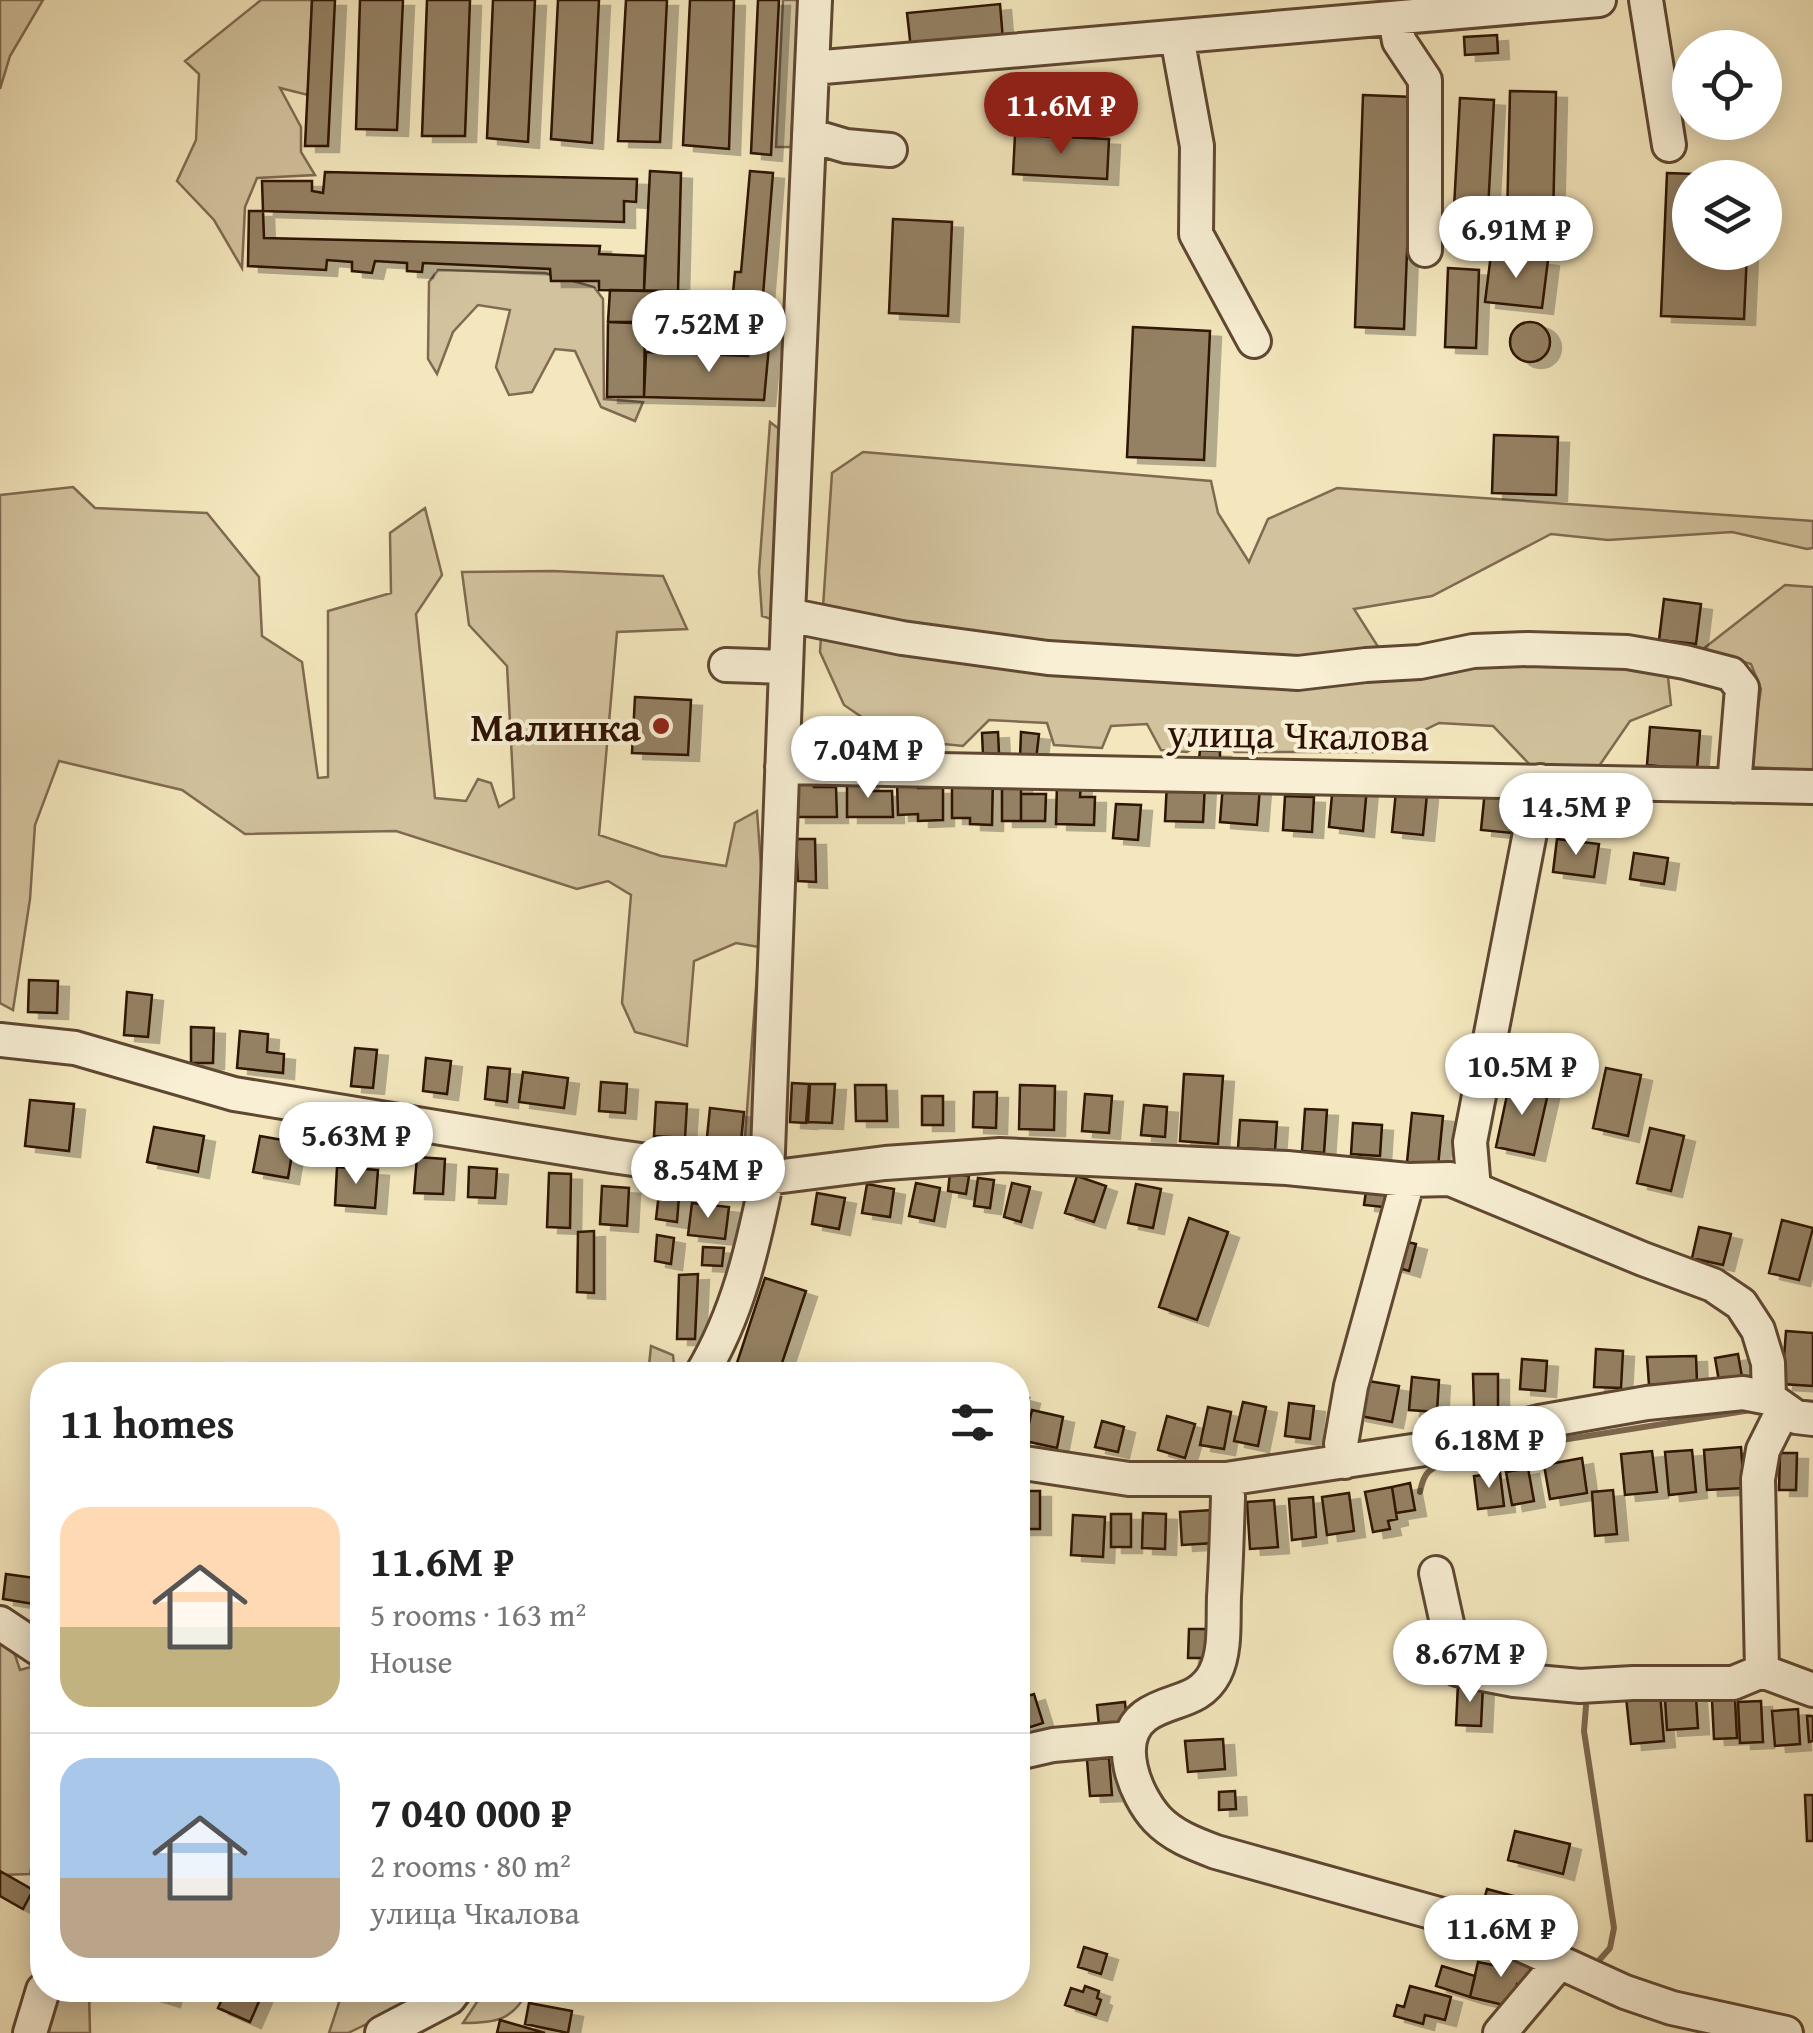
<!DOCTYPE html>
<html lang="en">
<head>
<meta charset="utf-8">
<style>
	:root { --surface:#fff; --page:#f2f2f2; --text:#222; --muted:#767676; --line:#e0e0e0; --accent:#8f2418 }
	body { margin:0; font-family:"Gentium Book Plus",serif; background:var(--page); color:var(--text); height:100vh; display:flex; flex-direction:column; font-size:38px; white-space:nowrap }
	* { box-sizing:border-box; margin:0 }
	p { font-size:32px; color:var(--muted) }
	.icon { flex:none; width:55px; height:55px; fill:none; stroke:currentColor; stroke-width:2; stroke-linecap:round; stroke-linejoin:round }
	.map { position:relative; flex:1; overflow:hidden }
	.panel { position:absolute; left:30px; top:1362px; width:1000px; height:640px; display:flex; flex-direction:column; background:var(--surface); border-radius:40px; box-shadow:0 5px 25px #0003 }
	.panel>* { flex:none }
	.tools { position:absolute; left:1672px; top:30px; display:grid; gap:20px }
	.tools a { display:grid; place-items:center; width:110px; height:110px; border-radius:50%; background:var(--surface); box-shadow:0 5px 25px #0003; font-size:50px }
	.price { position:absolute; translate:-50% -85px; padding:0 22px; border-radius:35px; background:#fff; color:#222; font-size:32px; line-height:65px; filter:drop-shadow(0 2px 5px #0008) }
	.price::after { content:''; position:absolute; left:50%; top:60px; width:30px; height:22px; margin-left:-15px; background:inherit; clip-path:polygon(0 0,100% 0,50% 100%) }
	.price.current { background:var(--accent); color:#fff }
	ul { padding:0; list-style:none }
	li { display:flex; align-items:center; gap:30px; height:250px; padding:0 30px }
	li+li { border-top:2px solid var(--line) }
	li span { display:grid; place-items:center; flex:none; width:280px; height:200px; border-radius:30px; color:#555 }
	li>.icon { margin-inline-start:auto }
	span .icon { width:120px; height:120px; fill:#fffc; stroke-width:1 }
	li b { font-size:42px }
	h2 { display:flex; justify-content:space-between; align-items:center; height:120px; padding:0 30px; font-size:42px }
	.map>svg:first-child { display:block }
	.green { fill:#d2c39e; stroke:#806a51; stroke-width:2.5 }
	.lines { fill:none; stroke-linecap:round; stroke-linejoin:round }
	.stream { stroke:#7c674d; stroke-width:6 }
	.building { fill:#948164; stroke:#2d1204; stroke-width:2.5; filter:url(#shadow) }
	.minor-casing { stroke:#5f4732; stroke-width:38 }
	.minor { stroke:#f8efd4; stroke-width:32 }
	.poi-dot { fill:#8f2418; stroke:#f8efd4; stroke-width:4 }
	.labels { text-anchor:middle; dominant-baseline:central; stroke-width:8; stroke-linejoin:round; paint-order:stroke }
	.poi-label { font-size:40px; font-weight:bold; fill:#2d1204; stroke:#f8efd4; text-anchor:end }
	.street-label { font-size:40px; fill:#2d1204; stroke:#f8efd4 }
</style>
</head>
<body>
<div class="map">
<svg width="1813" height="2033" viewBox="0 0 1813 2033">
	<defs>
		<filter id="shadow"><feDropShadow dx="11" dy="6" stdDeviation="0" flood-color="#0004"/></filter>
	</defs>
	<rect width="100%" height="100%" fill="#f4e7bd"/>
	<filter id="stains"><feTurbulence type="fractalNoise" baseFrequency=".002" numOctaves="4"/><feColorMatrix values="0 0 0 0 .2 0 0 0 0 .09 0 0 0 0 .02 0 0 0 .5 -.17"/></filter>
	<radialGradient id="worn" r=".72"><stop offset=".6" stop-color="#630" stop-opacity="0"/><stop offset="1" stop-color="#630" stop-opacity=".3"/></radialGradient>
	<path class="green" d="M0,0H43L10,56L0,89Z
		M261,0H312L308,95L280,88L301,127V152L315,175L257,178L245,207L242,268L214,220L177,181L196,140L199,74L185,61Z
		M783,0H798L791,147H776Z
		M438,270L545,273L594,287L603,299L604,399L643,402L635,421L601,407L575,351L555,349L532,392L509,395L496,367L510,310L478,305L453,332L437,374L428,359L429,282Z
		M770,422L782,431L774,620L762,616L759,572Z
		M863,452L1211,481L1218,513L1249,562L1268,519L1337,488L1813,521V548L1807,549L1732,532L1608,540L1551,534L1432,596L1354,609L1394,672L1514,659L1650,666L1668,677L1671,705L1630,721L1597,769L1533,768L1493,726L1439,723L1380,752H1235C1217,737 1206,739 1187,752L1161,750L1147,724L1111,726L1102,748L1054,745L1047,723L989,720L963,746L894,739L844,705L820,652L832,473Z
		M73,487L95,508L207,513L259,577L262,636L302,662L318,778L328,777V611L391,593L390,533L425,508L442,575L416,614L435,798L466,801L478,779L491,783L499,807L514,798L507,666L469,625L462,572L553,571L663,576L687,629L617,632L599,835L661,856L726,866L735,823L757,811L767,950L757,1160L743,1165L759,947L736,943L694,961L687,1046L635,1032L622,1003L631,895L608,881L577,889L396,831L245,834L182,790L59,761L35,825L30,899L13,1010L0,1003V495Z
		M1785,585L1813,587V770L1749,767L1761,689L1751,664L1703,649Z
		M651,1346L673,1355L675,1375H648Z
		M0,1637L12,1646L20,1670L42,1664V1822H40L30,1874L0,1875Z
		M52,1990H89L90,2033H39Z
		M343,1990H427L416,2000L348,2033H329Z
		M485,1990H528C513,2021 495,2023 463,2023Z"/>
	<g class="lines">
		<path class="stream" d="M1492,1451L1751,1410
			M1420,1492C1424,1470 1431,1468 1451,1460
			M1586,1706L1584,1731L1614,1928L1610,1948L1595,1965"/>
	</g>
	<path class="building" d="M312,0H335L328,146H305Z
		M360,0H403L397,130L356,129Z
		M427,0H470L465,136H422Z
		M493,0H535L528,142L487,138Z
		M558,0H599L592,143L551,139Z
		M626,0H667L660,142L618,141Z
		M690,0H734L729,149L683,145Z
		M758,0H779L771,155L751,153Z
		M1000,4L1003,40L911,49L907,13Z
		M1497,35L1498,53L1465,55L1464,37Z
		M1510,91L1556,92L1553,220L1507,219Z
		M1363,95L1413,97L1404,329L1355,327Z
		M1460,98L1494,100L1487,228L1453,226Z
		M1015,135L1109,139L1107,179L1013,174Z
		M650,171L681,173L678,291H644Z
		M750,171L773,173L763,295L733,293L735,272H741Z
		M325,172L637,179L636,202L624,201V222L263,211L262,181H312V191L323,193Z
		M1667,173L1750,176L1690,178V252H1747L1744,319L1661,316Z
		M249,211H263L264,238L600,246L599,254L645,256L644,291L599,290V281H551L550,269L423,263L422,272L407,271V263L375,261L372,273L352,271V262L327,260L326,270L248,266Z
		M893,219L952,222L948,316L889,313Z
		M1491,254L1548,260L1542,308L1485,302Z
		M1448,268L1479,270L1476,348L1445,347Z
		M610,290L686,291L683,325L608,322Z
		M1510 342a20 20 0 1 1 40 0a20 20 0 1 1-40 0Z
		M608,322H645L644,397H607Z
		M1133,327L1210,331L1204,460L1127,457Z
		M760,334L770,335L764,400L644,397L646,352L748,356L749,344H757Z
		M1494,435L1558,437L1556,495L1492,493Z
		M1664,599L1701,604L1696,644L1659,640Z
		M635,697L691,700L688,755L632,753Z
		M1650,727L1700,731L1697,770L1647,765Z
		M998,732L999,754L983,755L982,733Z
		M1021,732L1039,734L1036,760L1020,758Z
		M1200,750L1220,751V761L1199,760Z
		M993,775L992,825L970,824V818H952V780Z
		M847,779H867L868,791H892L893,817H847Z
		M795,781H814V787H836L837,817H795Z
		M897,781H918V788H943V820L918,821V814L898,815Z
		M1057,782L1081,783L1080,797H1095L1094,825L1056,824Z
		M1167,782L1205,784L1203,822L1165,821Z
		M1002,783H1021V821H1002Z
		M1223,784L1260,787L1257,825L1220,822Z
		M1333,784L1367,787L1363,831L1329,827Z
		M1485,790L1517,794L1512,833L1481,830Z
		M1396,791L1427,794L1423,835L1392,832Z
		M1021,794H1046L1045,821H1021Z
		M1285,796L1314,797L1312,832L1283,830Z
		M1116,804L1141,805L1138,840L1113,838Z
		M796,839H815L816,882L798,881Z
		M1557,839L1599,844L1594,877L1553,872Z
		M1634,853L1668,858L1664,884L1630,879Z
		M29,980L58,981L57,1013L28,1012Z
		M127,992L152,995L148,1037L124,1035Z
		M191,1027L214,1028L213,1063H191Z
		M240,1031L268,1034L267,1052L284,1054L283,1073L237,1068Z
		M355,1048L377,1050L373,1088L351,1086Z
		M426,1058L451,1061L447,1094L423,1091Z
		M488,1067L510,1069L507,1102L485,1099Z
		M1606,1068L1641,1075L1628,1136L1593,1128Z
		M523,1072L568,1078L564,1108L519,1102Z
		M1184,1074L1223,1076L1218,1144L1180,1141Z
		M1510,1081L1549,1089L1534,1155L1496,1147Z
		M601,1082L627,1084L625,1113L599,1111Z
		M792,1083L809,1084L806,1123L790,1122Z
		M810,1084H835L832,1123L808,1122Z
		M855,1085H886L887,1121H856Z
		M1020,1085L1055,1086L1054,1130L1019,1129Z
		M974,1092H997L996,1128L973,1127Z
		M1085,1094L1112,1096L1109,1133L1082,1131Z
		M922,1096H943V1125H922Z
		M30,1100L74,1104L69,1151L25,1146Z
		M656,1102L687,1104L685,1138L654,1136Z
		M1144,1105L1167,1107L1165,1137L1141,1135Z
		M710,1108L744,1112L741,1141L707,1137Z
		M1305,1109L1327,1110L1324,1153L1302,1151Z
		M1412,1113L1443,1116L1438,1166L1407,1162Z
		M1240,1120L1277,1122L1275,1150L1238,1148Z
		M1353,1123L1382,1125L1380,1156L1351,1154Z
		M154,1127L204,1136L198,1172L147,1162Z
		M1650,1128L1684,1136L1671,1191L1637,1183Z
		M260,1136L294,1142L288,1178L253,1172Z
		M417,1157L445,1159L443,1194L414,1193Z
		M337,1167L378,1170L375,1208L335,1205Z
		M469,1167L497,1169L495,1198L468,1197Z
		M549,1173L571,1174L570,1228L547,1227Z
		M950,1173L969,1176L966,1194L948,1191Z
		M1077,1176L1106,1186L1094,1222L1065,1213Z
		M978,1178L994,1180L990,1208L974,1206Z
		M916,1183L940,1188L934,1221L909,1216Z
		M1012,1183L1030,1187L1021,1222L1004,1217Z
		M867,1184L894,1189L890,1217L862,1213Z
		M1136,1184L1161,1189L1153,1228L1128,1223Z
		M602,1186L629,1188L627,1226L600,1224Z
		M1366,1191L1386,1193L1383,1207L1364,1205Z
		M659,1193L679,1196L677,1222L656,1219Z
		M817,1193L845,1198L839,1229L812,1224Z
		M692,1203L729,1207L725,1239L688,1235Z
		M1189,1218L1228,1232L1197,1320L1159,1307Z
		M1782,1220L1813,1228L1799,1280L1769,1273Z
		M1699,1227L1731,1234L1723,1265L1692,1258Z
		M594,1231V1293L577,1292L578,1232Z
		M657,1235L674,1238L671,1264L655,1261Z
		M1399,1240L1416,1244L1409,1271L1392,1266Z
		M703,1247L724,1248L722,1266L702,1265Z
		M698,1274L695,1339H677L679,1275Z
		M765,1278L806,1291L778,1375H733Z
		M1786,1331L1813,1333V1386L1782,1384Z
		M1596,1349L1623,1351L1621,1388L1594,1387Z
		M1738,1354L1742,1377L1719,1381L1715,1358Z
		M1696,1356L1697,1383L1649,1385L1647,1357Z
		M1522,1359L1547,1361L1545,1391L1520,1389Z
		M1473,1374H1498V1408H1474Z
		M1412,1377L1439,1380L1437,1412L1409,1410Z
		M1362,1380L1399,1386L1392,1422L1355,1415Z
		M1018,1395L1029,1398L1018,1441Z
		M1243,1402L1266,1407L1258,1446L1234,1441Z
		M1289,1403L1314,1406L1310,1439L1285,1436Z
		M1208,1407L1231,1412L1224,1449L1200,1445Z
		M1032,1410L1063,1417L1057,1448L1025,1441Z
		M1167,1416L1195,1424L1185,1458L1158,1450Z
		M1102,1421L1124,1427L1118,1452L1095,1447Z
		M1741,1447L1744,1488L1707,1490L1704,1450Z
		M1692,1450L1696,1492L1669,1495L1665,1452Z
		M1652,1451L1657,1492L1625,1495L1621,1454Z
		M1780,1453H1797L1796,1490H1779Z
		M1582,1458L1587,1493L1550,1499L1544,1465Z
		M1528,1468L1534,1501L1512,1505L1506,1472Z
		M1500,1473L1504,1506L1478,1509L1474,1476Z
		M1410,1483L1415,1510L1396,1513L1392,1487Z
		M1392,1487L1397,1519L1388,1521L1390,1529L1373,1532L1365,1492Z
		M1613,1490L1617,1534L1595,1536L1592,1492Z
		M1018,1491H1040V1529H1018Z
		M1349,1493L1354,1531L1327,1535L1322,1497Z
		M1313,1497L1316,1537L1292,1540L1289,1499Z
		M1274,1500L1278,1547L1250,1549L1247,1502Z
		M1213,1510L1214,1543L1182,1545L1180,1512Z
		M1143,1513L1166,1514L1165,1549L1142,1548Z
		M1111,1514H1131V1547H1111Z
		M1073,1515L1105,1517L1103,1557L1071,1555Z
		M6,1574L42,1579L40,1605L3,1599Z
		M1189,1629H1213L1212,1658H1188Z
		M1458,1684L1483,1685L1481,1726L1456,1725Z
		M1034,1694L1043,1723L1018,1731V1699Z
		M1660,1694L1664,1741L1631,1744L1626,1697Z
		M1696,1697L1698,1728L1667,1730L1665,1699Z
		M1735,1699L1737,1738L1714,1739L1712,1700Z
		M1761,1701L1763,1742L1740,1743L1738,1702Z
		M1125,1702L1127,1724L1099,1726L1097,1705Z
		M1798,1709L1800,1744L1775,1746L1772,1711Z
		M1807,1716H1813V1741L1809,1742Z
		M1223,1739L1225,1769L1188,1772L1185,1741Z
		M1109,1758L1112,1795L1090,1796L1087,1760Z
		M1235,1791L1236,1809L1219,1810V1792Z
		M1805,1795H1813V1841H1807Z
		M1515,1831L1570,1844L1563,1874L1508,1860Z
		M0,1871L33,1890L23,1909L0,1896Z
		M1487,1889L1551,1906L1548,1920L1561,1924L1557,1940L1479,1919Z
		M1084,1947L1107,1954L1101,1974L1078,1967Z
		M1501,1954L1532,1961L1527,1986L1517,1984L1512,2007L1470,1997L1478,1962L1498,1966Z
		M1442,1966L1475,1976L1470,1997L1436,1986Z
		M1085,1986L1099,1991L1097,1998L1101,2000L1096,2015L1065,2005L1071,1988L1083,1992Z
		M1410,1986L1451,1997L1445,2020L1425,2015L1423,2024L1394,2016L1397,2005L1404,2007Z
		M132,1990H172L169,2001Z
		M226,1990H264L250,2022L218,2008Z
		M529,2003L572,2011L568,2033L525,2024Z
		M500,2020L545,2033H497Z"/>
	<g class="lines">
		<defs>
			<path id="minor" d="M1646,0L1669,145
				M1395,18L1399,41L1425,80V250
				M1177,37L1197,146L1196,234L1254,341
				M812,68L1599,0
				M809,135L846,146L890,150
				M788,615L902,638L1048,658L1298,673L1366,665L1420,662L1473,651L1528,649L1627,652L1685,662L1731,674L1742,688L1734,786
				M726,665L786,667
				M782,767L1813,787
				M0,1040L75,1048L234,1094L612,1156L767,1178L885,1163L1000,1155L1287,1168L1408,1180L1450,1179L1643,1259L1713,1285L1741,1304L1758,1330L1768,1363L1769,1398
				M1474,1189L1470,1142L1540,781
				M701,1375C738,1314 753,1247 767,1178L788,615L815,0
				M1018,1462L1129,1479H1226L1452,1445L1539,1422L1647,1403L1743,1393L1769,1398L1796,1417L1813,1419
				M1345,1462L1341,1444L1351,1386L1408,1180
				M1226,1479L1228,1497C1227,1531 1226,1564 1224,1597C1223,1621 1226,1651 1215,1673C1199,1704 1169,1698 1145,1716C1113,1740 1135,1795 1157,1819C1173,1836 1195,1844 1216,1852L1478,1925L1625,1992L1672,2008L1786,2033
				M1436,1573L1457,1669L1514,1680L1580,1686L1633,1683H1733L1762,1671L1813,1690
				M0,1623L42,1651
				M1762,1671L1758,1479L1763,1450L1783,1410
				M1018,1753L1053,1745L1130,1738
				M30,2033L43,1990
				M382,2033L449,1998L455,1990
				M1500,2033L1559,1963"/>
		</defs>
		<use href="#minor" class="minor-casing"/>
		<use href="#minor" class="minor"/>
	</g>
	<circle class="poi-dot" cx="661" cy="726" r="10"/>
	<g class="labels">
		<g class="poi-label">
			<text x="641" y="726">Малинка</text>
		</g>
		<g class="street-label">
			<text transform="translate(1298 734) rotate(1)">улица Чкалова</text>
		</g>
	</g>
	<rect width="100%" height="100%" filter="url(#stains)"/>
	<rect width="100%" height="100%" fill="url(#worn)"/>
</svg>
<div class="tools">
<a><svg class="icon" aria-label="locate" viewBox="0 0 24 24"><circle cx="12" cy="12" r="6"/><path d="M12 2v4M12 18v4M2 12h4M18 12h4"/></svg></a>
<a><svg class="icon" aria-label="layers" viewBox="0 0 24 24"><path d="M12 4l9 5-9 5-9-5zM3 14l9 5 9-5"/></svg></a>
</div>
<b class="price current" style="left:1061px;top:157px">11.6M ₽</b>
<b class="price" style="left:1516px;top:281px">6.91M ₽</b>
<b class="price" style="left:709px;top:375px">7.52M ₽</b>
<b class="price" style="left:868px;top:801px">7.04M ₽</b>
<b class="price" style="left:1576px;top:858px">14.5M ₽</b>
<b class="price" style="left:1522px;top:1118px">10.5M ₽</b>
<b class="price" style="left:356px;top:1187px">5.63M ₽</b>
<b class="price" style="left:708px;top:1221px">8.54M ₽</b>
<b class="price" style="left:1489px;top:1491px">6.18M ₽</b>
<b class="price" style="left:1470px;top:1705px">8.67M ₽</b>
<b class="price" style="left:1501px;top:1980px">11.6M ₽</b>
<section class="panel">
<h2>11 homes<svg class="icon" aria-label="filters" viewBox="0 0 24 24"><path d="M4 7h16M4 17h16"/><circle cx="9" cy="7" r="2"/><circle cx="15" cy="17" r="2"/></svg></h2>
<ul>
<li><span style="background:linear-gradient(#ffd9b3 60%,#c2b280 0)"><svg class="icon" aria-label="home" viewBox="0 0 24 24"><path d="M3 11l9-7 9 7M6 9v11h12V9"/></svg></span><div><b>11.6M ₽</b><p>5 rooms · 163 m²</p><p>House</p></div></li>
<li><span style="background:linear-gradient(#a9c7e8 60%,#b9a48a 0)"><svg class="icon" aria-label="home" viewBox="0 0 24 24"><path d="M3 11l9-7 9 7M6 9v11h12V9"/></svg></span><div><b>7 040 000 ₽</b><p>2 rooms · 80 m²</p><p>улица Чкалова</p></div></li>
</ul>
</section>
</div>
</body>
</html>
